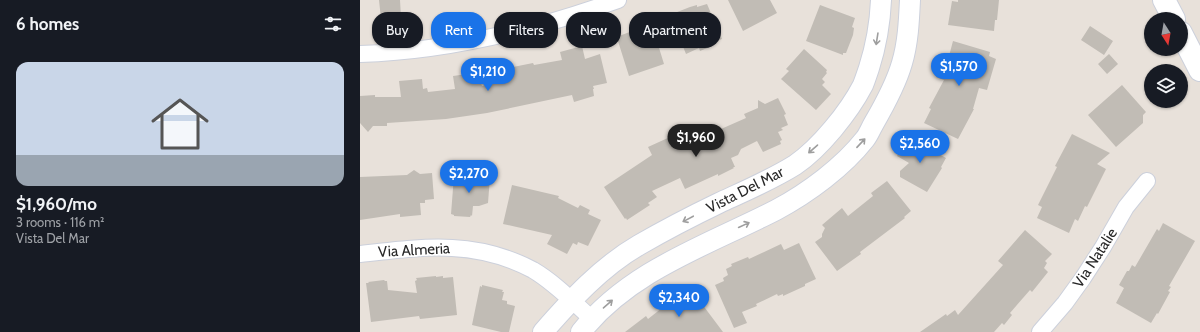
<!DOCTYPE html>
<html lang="en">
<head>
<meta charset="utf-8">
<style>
	:root { --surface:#171b24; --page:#20242c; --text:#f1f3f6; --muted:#9ea1a6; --line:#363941; --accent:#1a73e8 }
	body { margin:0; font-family:Cabin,sans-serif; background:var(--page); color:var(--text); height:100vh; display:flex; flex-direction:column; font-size:15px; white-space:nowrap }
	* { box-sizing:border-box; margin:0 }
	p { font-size:13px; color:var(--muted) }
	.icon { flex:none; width:22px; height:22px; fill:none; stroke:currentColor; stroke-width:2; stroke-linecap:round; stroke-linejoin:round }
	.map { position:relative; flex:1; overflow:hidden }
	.side { display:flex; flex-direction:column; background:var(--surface); width:360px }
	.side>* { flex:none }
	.hud { position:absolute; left:12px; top:12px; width:380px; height:36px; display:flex; gap:8px }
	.needle { width:26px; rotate:169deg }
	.tools { position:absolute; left:784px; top:12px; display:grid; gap:8px }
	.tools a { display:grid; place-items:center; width:44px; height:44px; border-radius:50%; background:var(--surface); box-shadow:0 1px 3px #0004; font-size:20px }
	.price { position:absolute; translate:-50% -34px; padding:0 9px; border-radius:14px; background:var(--accent); color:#fff; font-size:13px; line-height:26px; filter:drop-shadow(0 1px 2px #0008) }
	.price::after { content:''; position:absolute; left:50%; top:24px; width:12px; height:9px; margin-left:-6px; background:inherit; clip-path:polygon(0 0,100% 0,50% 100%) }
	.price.active { background:#222; color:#fff }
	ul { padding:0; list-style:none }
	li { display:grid; align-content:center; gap:8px; height:212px; padding:0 16px }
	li+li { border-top:1px solid var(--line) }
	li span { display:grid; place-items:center; height:124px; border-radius:12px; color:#555 }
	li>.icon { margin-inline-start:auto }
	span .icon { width:72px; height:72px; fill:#fffc; stroke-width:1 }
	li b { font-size:17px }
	h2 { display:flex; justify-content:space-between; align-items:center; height:48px; padding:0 16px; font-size:17px }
	.pill { padding:0 14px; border-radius:16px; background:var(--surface); box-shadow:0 1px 3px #0004; font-size:14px; line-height:36px }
	.pill.active { background:var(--accent); color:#fff }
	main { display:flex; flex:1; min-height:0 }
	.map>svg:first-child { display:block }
	.building { fill:#c1bcb5 }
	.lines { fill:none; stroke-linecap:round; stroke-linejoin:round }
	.minor-casing { stroke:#ccd0db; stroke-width:18 }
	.tertiary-casing { stroke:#ccd0db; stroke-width:22 }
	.secondary-casing { stroke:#ccd0db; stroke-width:24 }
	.minor { stroke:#fff; stroke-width:16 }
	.tertiary { stroke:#fff; stroke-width:20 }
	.secondary { stroke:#fff; stroke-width:22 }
	.oneway { stroke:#9e9e9e }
	.labels { text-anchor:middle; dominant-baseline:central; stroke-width:3; stroke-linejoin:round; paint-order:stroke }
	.street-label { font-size:15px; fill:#272727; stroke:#fff }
</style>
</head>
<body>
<main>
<section class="side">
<h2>6 homes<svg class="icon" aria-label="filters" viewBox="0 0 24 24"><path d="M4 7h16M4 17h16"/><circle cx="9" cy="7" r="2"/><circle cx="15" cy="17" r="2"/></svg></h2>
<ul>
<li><span style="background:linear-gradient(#c9d6e8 75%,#9aa5b1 0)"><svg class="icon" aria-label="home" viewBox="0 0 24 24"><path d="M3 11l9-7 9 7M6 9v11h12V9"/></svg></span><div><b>$1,960/mo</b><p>3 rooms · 116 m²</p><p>Vista Del Mar</p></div></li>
</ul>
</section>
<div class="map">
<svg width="840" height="332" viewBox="0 0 840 332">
	<rect width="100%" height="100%" fill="#e8e1da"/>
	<path class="building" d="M19,0H40L41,18L21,19Z
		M368,0H410L417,13L383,31Z
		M598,0H639L637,20H635L634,31L588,25L592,1L598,2Z
		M347,4L362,39L351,43L352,46L340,51L339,48L326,54L311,17L313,16L312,14L330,7L337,5V7Z
		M460,5L495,18L492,27L494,28L493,35L486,53H483V55L446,41Z
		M730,26L753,41L744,55L721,40Z
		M275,30L276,32L279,31L281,39L287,38V40L294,38V39L296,38L304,64L269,76L257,38L260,37L259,36Z
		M593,41L630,52L629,56L636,59L627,90L619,88L613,109H614L598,139L564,123L571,109L569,108L584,80L576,77L581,56L583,54L589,56Z
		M222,46L225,59L240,54L247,83L233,86L234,89H233L234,96L214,102L212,95L127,113L86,119L27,123V126H13L8,132L0,123V96L15,95V97H41L39,81L62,79L63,89L67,88L68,92L95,89L93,76L114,73L116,84L121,83L122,86L151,81L148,68L173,63L174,65L202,60L200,52Z
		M444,49L467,70L466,72L467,73L462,79L465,82L462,85L471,94L456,110L421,79L429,71L426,69Z
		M749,54L758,64L747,74L738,64Z
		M762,85L786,112L783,115V123L756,147L728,115Z
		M418,98L426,114L424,115L428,125L421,128L423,130L418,132L422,140L420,141L421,144L403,152L397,141L381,149L378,155L371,158L375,167H373L374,168L358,176V174L325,189L320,178L292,191L297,197L288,203L290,205L267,220L266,218L265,219L244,187L292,155L288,147L321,132L327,144L386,118L384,114L398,108V100L405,104Z
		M712,134L750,153L737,164L746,169L727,207L725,206L718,221L715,219L709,233L677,218L682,207L678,205L697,167L695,166Z
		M547,136L586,158L581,167L582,168L567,192L540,177V171L549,163L537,156L541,149L540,148Z
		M54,170L60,174L72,173L74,199L65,200V203H60L61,215L40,217V214L0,220V177L47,175Z
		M94,176L130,177L128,203L119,206H113L112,216L111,215L110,217L94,216V215L91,214Z
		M527,181L551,211L544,217L545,218L500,252L501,254L477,271L455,242L462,237V234L465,228L462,225L482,208L488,216L513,196L511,193Z
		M152,185L199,196L198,198L218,208L220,205L230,210L228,214L241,220L228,246L218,242L217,245L213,243L207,254L187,244L192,235L143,224Z
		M803,223L835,241L809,286L811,287L808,291L810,292L798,314L797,313L791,323L756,303L764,288L759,285L767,271H769L772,265L775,267L797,229L799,231Z
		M665,230L692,254L685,261L687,263L684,268L688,272L672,292L670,290L650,313L652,315L644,325L642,323L634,332H560L586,314L587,316L595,310L598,315L643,265L638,261Z
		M439,243L456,279L445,284V286L423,296V294L418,296L417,294L396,304L397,306L382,312L387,323L374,328L355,285L364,281L363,278L368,275L366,269L372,266L371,264L388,257L389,259L421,244L424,250Z
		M76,276V277L83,276V278L93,277L97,315L60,319L59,316L11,322L6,283H9L8,282L24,280L25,281H27L28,290L57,293L55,281L57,280L56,278Z
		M122,285L143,290L142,292H144L142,300L147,301V304L155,306L149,332H141L112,325L120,286L122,287Z
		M333,292L363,332H265L286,316L288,319L316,297L319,302Z"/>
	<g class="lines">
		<defs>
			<path id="minor" d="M0,54C88,51 175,30 258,0
				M0,254C62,247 115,239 173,270C195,283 213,302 232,319
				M680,332L705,303L723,278L743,247L766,207L787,181"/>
			<path id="tertiary" d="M183,332C211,300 241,267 279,245C305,230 332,216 359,203C385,191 411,180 435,165C460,148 489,112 503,85C505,80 507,74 509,68C516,46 520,24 521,0
				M221,332C270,270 348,245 416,210C448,193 483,167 505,139C509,134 511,128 514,123C525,104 536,84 542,63C548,43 549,21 550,0"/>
			<path id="secondary" d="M804,0L814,19
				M821,33L840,70"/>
		</defs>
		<use href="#minor" class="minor-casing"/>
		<use href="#tertiary" class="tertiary-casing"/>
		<use href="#secondary" class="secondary-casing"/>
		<use href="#minor" class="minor"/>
		<use href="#tertiary" class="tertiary"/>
		<use href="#secondary" class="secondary"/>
	</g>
	<defs><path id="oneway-shaft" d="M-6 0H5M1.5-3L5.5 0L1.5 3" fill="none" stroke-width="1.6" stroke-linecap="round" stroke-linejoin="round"/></defs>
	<g class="oneway">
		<use href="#oneway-shaft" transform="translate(517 39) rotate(99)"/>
		<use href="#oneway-shaft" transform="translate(501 143) rotate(-47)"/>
		<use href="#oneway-shaft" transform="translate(453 149) rotate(139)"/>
		<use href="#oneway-shaft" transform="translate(328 219) rotate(152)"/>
		<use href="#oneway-shaft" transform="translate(384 225) rotate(-25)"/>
		<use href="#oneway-shaft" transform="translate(248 304) rotate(-41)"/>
	</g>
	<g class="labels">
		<g class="street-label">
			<text transform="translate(385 190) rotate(-27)">Vista Del Mar</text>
			<text transform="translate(54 250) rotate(-3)">Via Almeria</text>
			<text transform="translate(735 258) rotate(-57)">Via Natalie</text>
		</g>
	</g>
</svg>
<div class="tools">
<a><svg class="needle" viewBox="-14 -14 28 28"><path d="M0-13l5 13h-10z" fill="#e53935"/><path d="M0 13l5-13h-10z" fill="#9ea1a6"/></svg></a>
<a><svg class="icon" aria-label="layers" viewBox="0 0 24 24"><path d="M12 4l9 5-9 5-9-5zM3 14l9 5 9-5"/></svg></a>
</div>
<b class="price" style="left:599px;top:87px">$1,570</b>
<b class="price" style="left:128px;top:92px">$1,210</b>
<b class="price active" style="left:336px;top:158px">$1,960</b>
<b class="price" style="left:560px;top:164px">$2,560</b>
<b class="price" style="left:109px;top:194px">$2,270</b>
<b class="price" style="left:319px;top:318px">$2,340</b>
<div class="hud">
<a class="pill">Buy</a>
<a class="pill active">Rent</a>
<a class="pill">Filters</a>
<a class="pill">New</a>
<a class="pill">Apartment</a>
</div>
</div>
</main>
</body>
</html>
